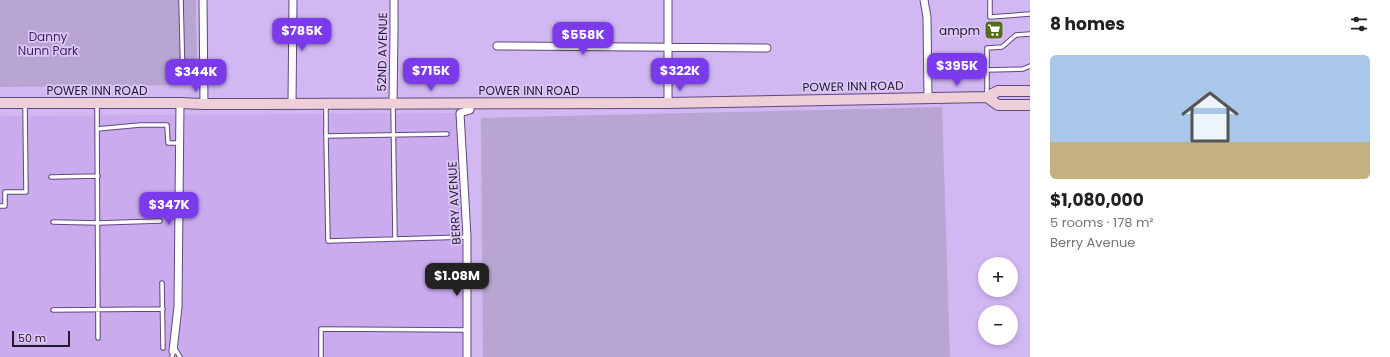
<!DOCTYPE html>
<html lang="en">
<head>
<meta charset="utf-8">
<style>
	:root { --surface:#fff; --page:#f2f2f2; --text:#202124; --muted:#757577; --accent:#7c3aed }
	body { margin:0; font-family:Poppins,sans-serif; background:var(--page); color:var(--text); height:100vh; display:flex; flex-direction:column; font-size:15px; white-space:nowrap }
	* { box-sizing:border-box; margin:0 }
	p { font-size:13px; color:var(--muted) }
	.icon { flex:none; width:22px; height:22px; fill:none; stroke:currentColor; stroke-width:2; stroke-linecap:round; stroke-linejoin:round }
	.map { position:relative; flex:1; overflow:hidden }
	.side { display:flex; flex-direction:column; background:var(--surface); width:360px }
	.side>* { flex:none }
	.tools { position:absolute; left:978px; top:257px; display:grid; gap:8px }
	.tools a { display:grid; place-items:center; width:40px; height:40px; border-radius:50%; background:var(--surface); box-shadow:0 2px 6px #0003; font-size:20px }
	.scale { position:absolute; left:12px; bottom:10px; width:58px; box-sizing:border-box; padding-left:4px; border:2px solid #23182e; border-top:0; font-size:11px; line-height:14px; white-space:nowrap; color:#23182e; -webkit-text-stroke:3px #dcc8f8; paint-order:stroke }
	.price { position:absolute; translate:-50% -34px; padding:0 9px; border-radius:8px; background:var(--accent); color:#fff; font-size:13px; line-height:26px; filter:drop-shadow(0 1px 2px #0008) }
	.price::after { content:''; position:absolute; left:50%; top:24px; width:12px; height:9px; margin-left:-6px; background:inherit; clip-path:polygon(0 0,100% 0,50% 100%) }
	.price.active { background:#222; color:#fff }
	ul { padding:0; list-style:none }
	li { display:grid; align-content:center; gap:8px; height:212px; padding:0 20px }
	li span { display:grid; place-items:center; height:124px; border-radius:6px; color:#555 }
	li>.icon { margin-inline-start:auto }
	span .icon { width:72px; height:72px; fill:#fffc; stroke-width:1 }
	li b { font-size:17px }
	h2 { display:flex; justify-content:space-between; align-items:center; height:48px; padding:0 20px; font-size:17px }
	main { display:flex; flex:1; min-height:0 }
	.map>svg:first-child { display:block }
	.built { fill:#caacee }
	.green { fill:#b9a5d2 }
	.lines { fill:none; stroke-linecap:round; stroke-linejoin:round }
	.lane-casing { stroke:#60487c; stroke-width:5.5 }
	.street-casing { stroke:#60487c; stroke-width:9 }
	.secondary-casing { stroke:#60487c; stroke-width:12 }
	.lane { stroke:#fff; stroke-width:3.5 }
	.street { stroke:#fff; stroke-width:7 }
	.secondary { stroke:#eecfd8; stroke-width:10 }
	.labels { text-anchor:middle; dominant-baseline:central; stroke-width:3.5; stroke-linejoin:round; paint-order:stroke }
	.poi-label { font-size:12px; fill:#23182e; stroke:#dcc8f8; text-anchor:end }
	.park-label { font-size:12px; fill:#451e68; stroke:#dcc8f8 }
	.street-label { font-size:12px; fill:#23182e; stroke:#dcc8f8 }
</style>
</head>
<body>
<main>
<div class="map">
<svg width="1030" height="357" viewBox="0 0 1030 357">
	<rect width="100%" height="100%" fill="#d2b8f3"/>
	<path class="built" d="M460,113L464,357H0V116Z"/>
	<path class="green" d="M0,0H196L197,77L190,85L0,87Z
		M942,107L950,357H483L481,118Z"/>
	<g class="lines">
		<defs>
			<path id="lane" d="M181,0L183,82
				M990,0V17L1030,14
				M987,70L1023,69L1030,66
				M987,95V48L1002,47L1016,35L1030,34
				M97,104L98,338
				M326,105V136L447,134
				M393,105L395,239L467,237
				M97,129L140,125H167L168,143H179
				M326,136L328,241L395,239
				M51,177L98,176
				M0,206H5V192H26L25,105
				M53,222L98,223L160,221
				M162,283L163,348
				M53,310L163,309
				M174,347L180,357
				M172,357L173,351
				M321,357V329L466,330"/>
			<path id="street" d="M203,0L204,104
				M924,0L927,17L928,98
				M497,46L767,48
				M393,103L394,31V0
				M668,103V0
				M292,104L293,0
				M173,351L178,307L180,103
				M467,357V237L460,113L470,110V103"/>
			<path id="secondary" d="M987,97L998,105H1030
				M0,103H180L204,104L668,103L987,97L998,91H1030"/>
		</defs>
		<use href="#lane" class="lane-casing"/>
		<use href="#street" class="street-casing"/>
		<use href="#secondary" class="secondary-casing"/>
		<use href="#lane" class="lane"/>
		<use href="#street" class="street"/>
		<use href="#secondary" class="secondary"/>
	</g>
	<defs>
		<symbol id="supermarket-square" viewBox="-11 -11 22 22"><rect x="-9" y="-9" width="18" height="18" rx="4" fill="#546c1c" stroke="#dcc8f8"/><path d="M-6-5.5h2.5l.6 2H6L4.5 2H-2.5L-4.4-4H-6ZM-1.5 3.2a1.3 1.3 0 1 0 .1 0ZM3 3.2a1.3 1.3 0 1 0 .1 0Z" fill="#fff"/></symbol>
	</defs>
	<g fill-rule="evenodd">
		<use href="#supermarket-square" x="983" y="19" width="22" height="22"/>
	</g>
	<g class="labels">
		<g class="poi-label">
			<text x="980" y="30">ampm</text>
		</g>
		<g class="park-label">
			<text x="48" y="36">Danny<tspan x="48" dy="14">Nunn Park</tspan></text>
		</g>
		<g class="street-label">
			<text transform="translate(382 52) rotate(-89)">52ND AVENUE</text>
			<text transform="translate(853 86) rotate(-1)">POWER INN ROAD</text>
			<text x="97" y="90">POWER INN ROAD</text>
			<text x="529" y="90">POWER INN ROAD</text>
			<text transform="translate(454 203) rotate(-93)">BERRY AVENUE</text>
		</g>
	</g>
</svg>
<div class="tools">
<a>+</a>
<a>−</a>
</div>
<div class="scale">50 m</div>
<b class="price" style="left:302px;top:52px">$785K</b>
<b class="price" style="left:583px;top:56px">$558K</b>
<b class="price" style="left:957px;top:87px">$395K</b>
<b class="price" style="left:431px;top:92px">$715K</b>
<b class="price" style="left:680px;top:92px">$322K</b>
<b class="price" style="left:196px;top:93px">$344K</b>
<b class="price" style="left:169px;top:226px">$347K</b>
<b class="price active" style="left:457px;top:297px">$1.08M</b>
</div>
<section class="side">
<h2>8 homes<svg class="icon" aria-label="filters" viewBox="0 0 24 24"><path d="M4 7h16M4 17h16"/><circle cx="9" cy="7" r="2"/><circle cx="15" cy="17" r="2"/></svg></h2>
<ul>
<li><span style="background:linear-gradient(#a9c7e8 70%,#c2b280 0)"><svg class="icon" aria-label="home" viewBox="0 0 24 24"><path d="M3 11l9-7 9 7M6 9v11h12V9"/></svg></span><div><b>$1,080,000</b><p>5 rooms · 178 m²</p><p>Berry Avenue</p></div></li>
</ul>
</section>
</main>
</body>
</html>
